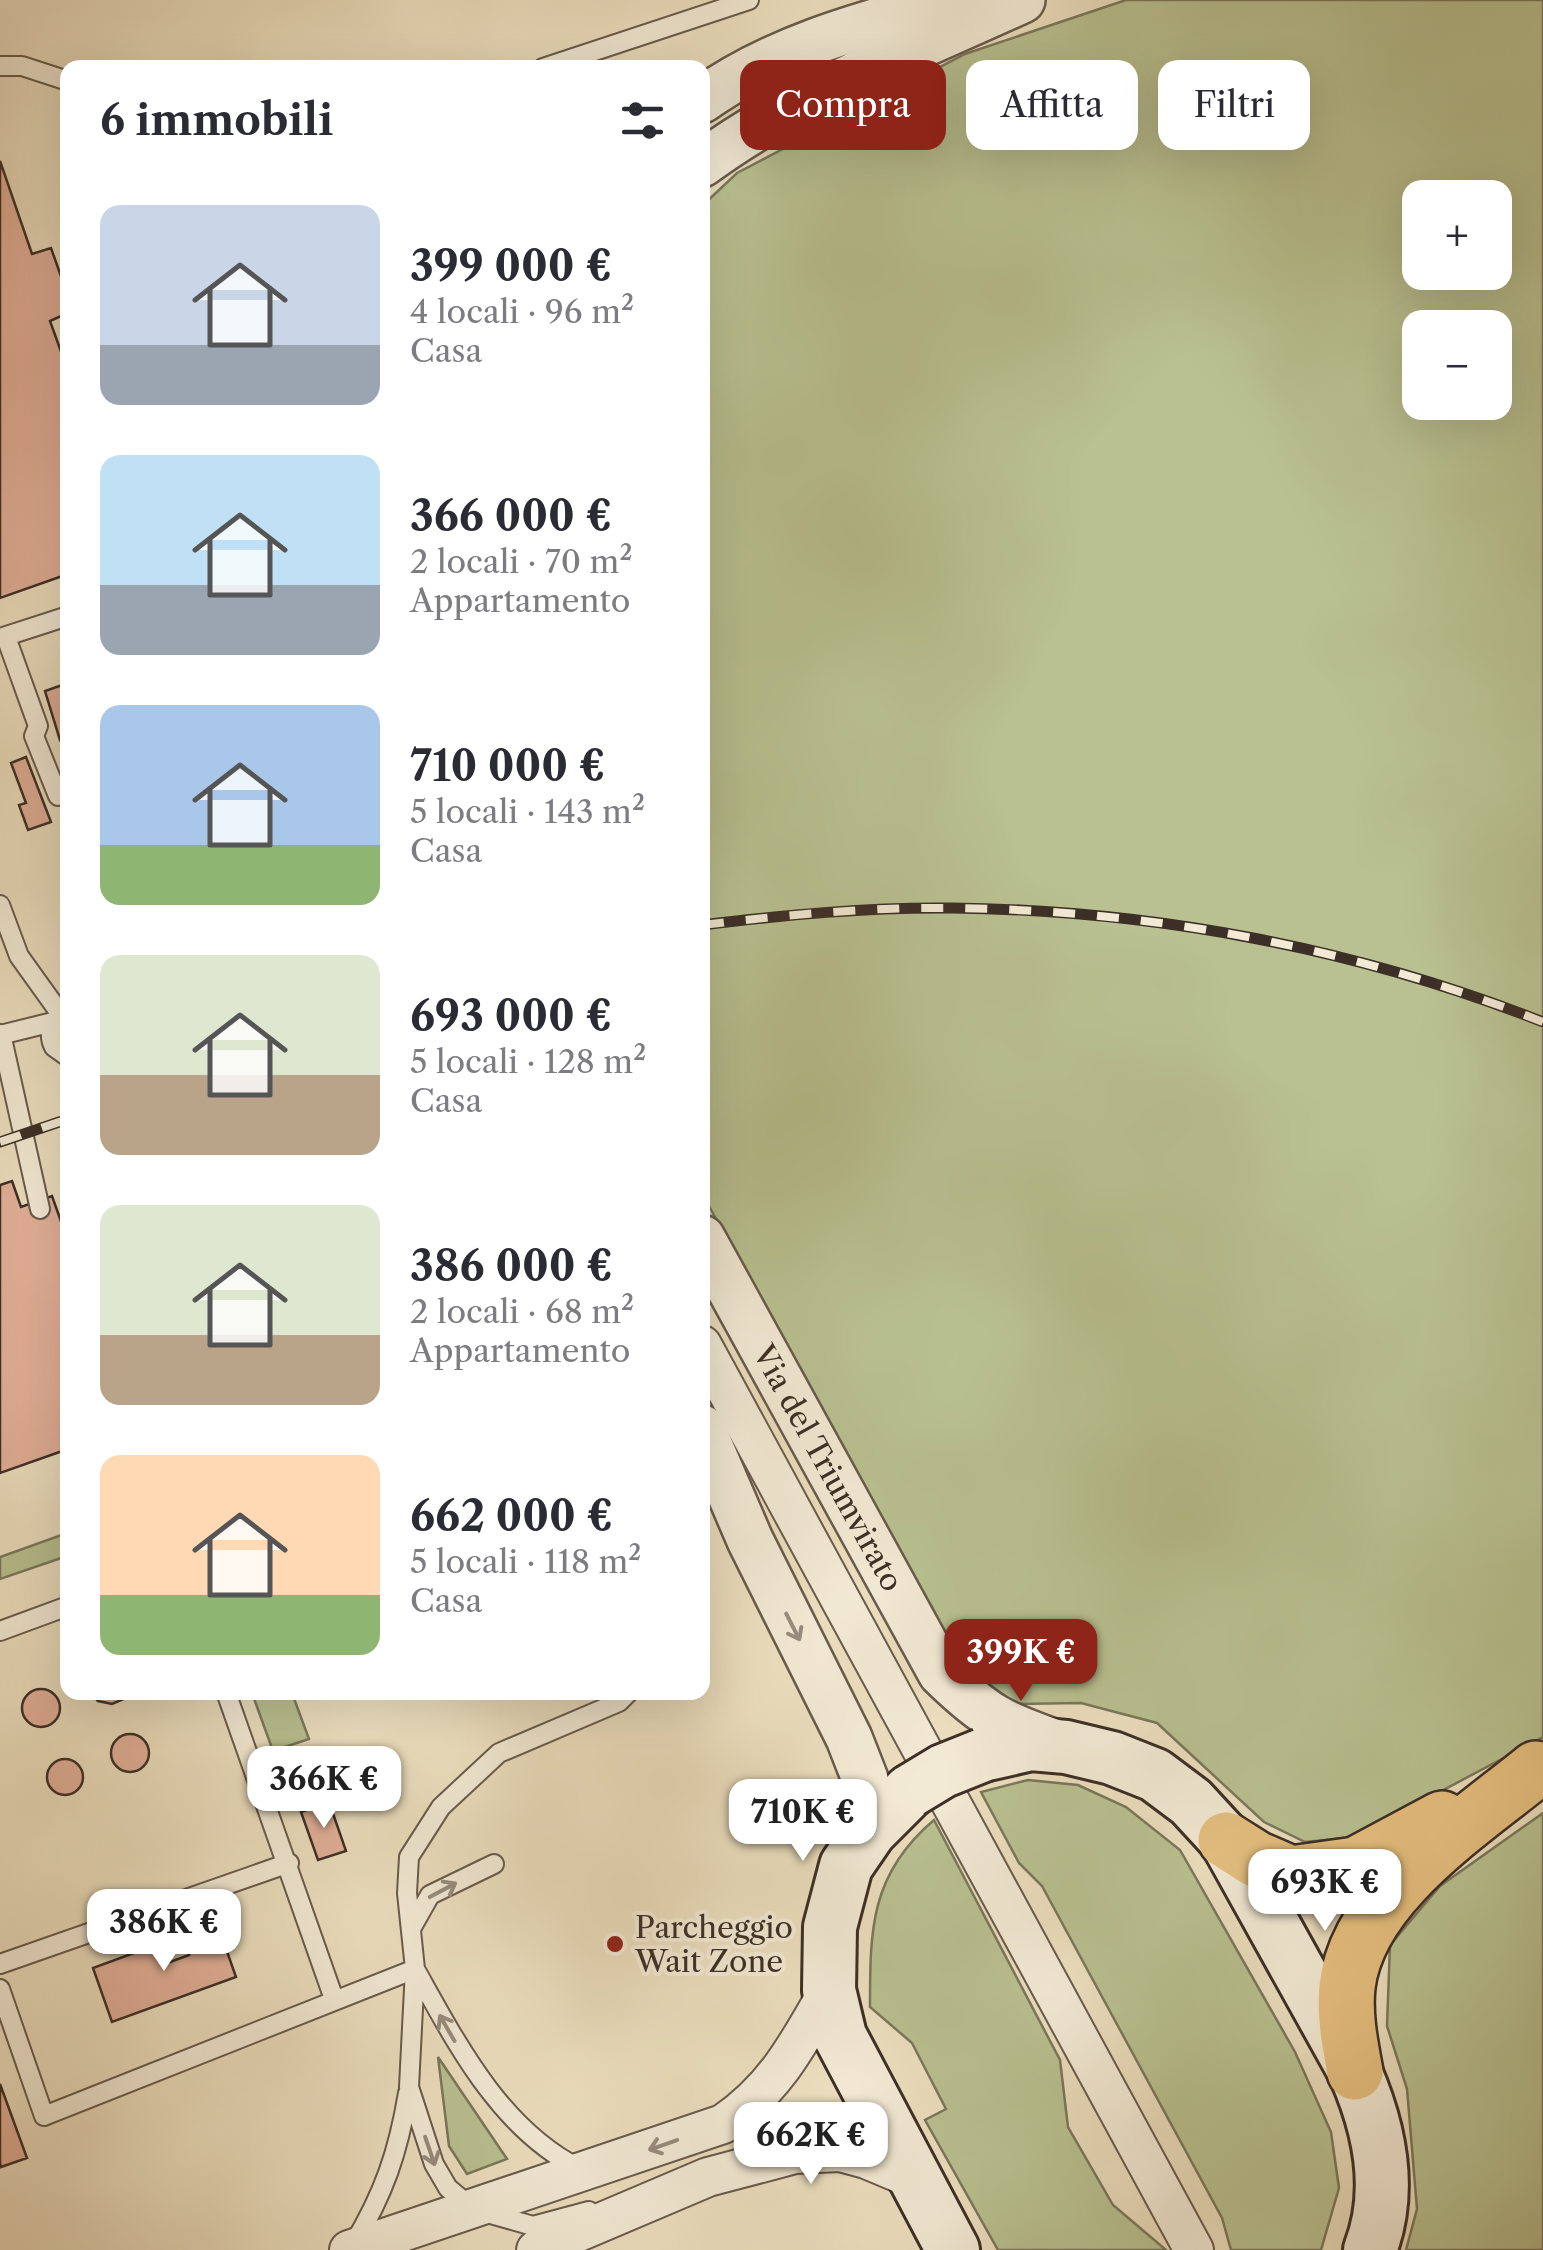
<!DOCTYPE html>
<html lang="it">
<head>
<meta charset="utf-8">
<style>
	:root { --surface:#fff; --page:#f2f2f3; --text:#2b2b33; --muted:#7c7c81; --accent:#8f2418 }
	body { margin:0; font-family:"Libre Caslon Text",serif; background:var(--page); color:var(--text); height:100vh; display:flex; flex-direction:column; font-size:38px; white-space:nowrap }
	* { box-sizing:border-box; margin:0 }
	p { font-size:32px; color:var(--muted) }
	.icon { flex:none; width:55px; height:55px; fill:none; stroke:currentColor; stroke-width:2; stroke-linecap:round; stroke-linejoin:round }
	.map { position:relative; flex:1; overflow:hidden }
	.panel { position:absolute; left:60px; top:60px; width:650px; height:1640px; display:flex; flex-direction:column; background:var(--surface); border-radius:20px; box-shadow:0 10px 40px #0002 }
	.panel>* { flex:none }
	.hud { position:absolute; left:740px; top:60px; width:652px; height:90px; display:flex; gap:20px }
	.controls { position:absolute; left:1402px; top:180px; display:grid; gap:20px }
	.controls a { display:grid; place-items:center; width:110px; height:110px; border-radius:20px; background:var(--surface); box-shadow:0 10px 40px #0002; font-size:50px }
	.price { position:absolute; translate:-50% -85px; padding:0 22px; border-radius:20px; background:#fff; color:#222; font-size:32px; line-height:65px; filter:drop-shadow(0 2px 5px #0008) }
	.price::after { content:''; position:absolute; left:50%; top:60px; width:30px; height:22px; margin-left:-15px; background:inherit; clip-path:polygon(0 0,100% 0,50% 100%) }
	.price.on { background:var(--accent); color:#fff }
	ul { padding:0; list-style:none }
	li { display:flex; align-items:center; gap:30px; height:250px; padding:0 40px }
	li span { display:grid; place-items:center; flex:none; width:280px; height:200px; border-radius:20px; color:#555 }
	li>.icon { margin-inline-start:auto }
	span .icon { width:120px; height:120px; fill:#fffc; stroke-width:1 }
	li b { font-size:42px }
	h2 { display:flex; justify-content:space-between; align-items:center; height:120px; padding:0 40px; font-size:42px }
	.chip { padding:0 35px; border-radius:20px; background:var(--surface); box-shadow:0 10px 40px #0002; font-size:35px; line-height:90px }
	.chip.on { background:var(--accent); color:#fff }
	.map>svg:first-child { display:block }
	.green { fill:#b9c191; stroke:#7a785c; stroke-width:2.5; fill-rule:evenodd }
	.building { fill:#e2b099; stroke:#3c2f27; stroke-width:2.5 }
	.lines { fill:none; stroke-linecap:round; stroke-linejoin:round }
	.service-casing { stroke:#685b4d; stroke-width:22 }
	.minor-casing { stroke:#685b4d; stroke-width:42 }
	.tertiary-casing { stroke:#685b4d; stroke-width:50 }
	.secondary-casing { stroke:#3c2f27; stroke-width:58 }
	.motorway-casing { stroke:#3c2f27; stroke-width:60 }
	.service { stroke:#f3ead5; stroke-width:18 }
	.minor { stroke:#f3ead5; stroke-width:38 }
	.tertiary { stroke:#f3ead5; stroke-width:45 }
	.secondary { stroke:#f3ead5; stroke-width:52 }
	.motorway { stroke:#e6c080; stroke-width:55 }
	.rail-casing { stroke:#3c2f27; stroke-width:11 }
	.rail { stroke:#f3ead5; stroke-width:8; stroke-dasharray:22; stroke-linecap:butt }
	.secondary-bridge-casing { stroke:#3c2f27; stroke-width:58; stroke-linecap:butt }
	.secondary-bridge { stroke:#f3ead5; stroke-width:52 }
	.oneway { stroke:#988c7e }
	.poi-dot { fill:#8f2418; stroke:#f3ead5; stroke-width:4 }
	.labels { text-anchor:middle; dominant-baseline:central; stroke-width:8; stroke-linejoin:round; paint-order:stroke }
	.street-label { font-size:30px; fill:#3c2f27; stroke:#f3ead5 }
	.poi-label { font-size:30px; fill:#3c2f27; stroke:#f3ead5; text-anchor:start }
</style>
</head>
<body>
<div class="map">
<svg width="1543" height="2250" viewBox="0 0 1543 2250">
	<rect width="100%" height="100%" fill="#ecdfbf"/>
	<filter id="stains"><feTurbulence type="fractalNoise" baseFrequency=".002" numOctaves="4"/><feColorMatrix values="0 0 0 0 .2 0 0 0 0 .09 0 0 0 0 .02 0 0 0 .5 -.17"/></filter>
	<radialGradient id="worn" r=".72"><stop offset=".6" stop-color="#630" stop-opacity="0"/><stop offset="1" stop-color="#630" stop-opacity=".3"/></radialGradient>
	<path class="green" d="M1126,0H1543V1737L1355,1837L1305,1842L1264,1822L1157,1723L1081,1703L1016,1704L949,1657L874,1510L703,1195V205L737,173L965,54ZM1420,198H1495V272H1420ZM1420,328H1495V402H1420Z
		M67,1533V1556L0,1579V1557Z
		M252,1693H292L309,1739L273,1751Z
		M1028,1780L1078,1785L1126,1807L1180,1850L1295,2052L1331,2132L1339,2188L1321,2250H1231L1222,2218L1042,1886L1019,1863L981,1792Z
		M1543,1813V2250H1406L1417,2209L1407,2089L1387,2026L1390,1945L1440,1886Z
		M934,1820L1060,2060L1068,2127L1113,2205L1166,2250H998L925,2120L946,2109L912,2043L870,2007C870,1930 870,1874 934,1820Z
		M438,2057L507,2159L467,2174L449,2146Z"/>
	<path class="building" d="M0,161L32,254L51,248L68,296V313L50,321L68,371V574L0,598Z
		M68,683V737L60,740L45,691Z
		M26,757L51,822L28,830L19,805L26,803L11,763Z
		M12,1181L21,1207L52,1196L68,1241V1449L0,1473V1185Z
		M22 1708a19 19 0 1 1 38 0a19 19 0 1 1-38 0Z
		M90,1692H130L126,1698L112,1704L98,1701Z
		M111 1753a19 19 0 1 1 38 0a19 19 0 1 1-38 0Z
		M47 1777a18 18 0 1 1 36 0a18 18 0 1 1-36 0Z
		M329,1802L346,1851L318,1860L301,1812Z
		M217,1923L236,1977L112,2022L93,1968L158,1944L165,1964L189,1955L183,1935Z
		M0,2084L27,2158L1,2167L0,2163Z"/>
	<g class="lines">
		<defs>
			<path id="service" d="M0,66H22L68,81
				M543,68L749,0
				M6,637L38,726L34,736L58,796L68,793
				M0,638L68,616
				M0,905L19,956L62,1016
				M68,1015C52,1020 47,1033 54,1047L68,1057
				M1,1034L40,1209
				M0,1035L57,1021
				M0,1631L68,1606
				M226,1692L334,1999
				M412,1927L430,1895L494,1864
				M0,1964L289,1863
				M415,1969C457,2044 500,2129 580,2169
				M0,1989L44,2116L415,1969
				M589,2211L533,2226L473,2209L448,2188L434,2164L409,2087L415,1969L407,1893L409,1857L441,1807L499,1753L619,1702L629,1692
				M353,2245C384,2193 398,2153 408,2093"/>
			<path id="minor" d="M702,1345L1194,2250
				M349,2250L723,2124C776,2088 798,2044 829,1990
				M536,2250L708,2177L795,2154L840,2152L866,2159L916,2180"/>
			<path id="tertiary" d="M702,100C776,47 865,24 951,0
				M702,164C798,93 914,50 1022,0
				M702,1238L941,1673C986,1717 1001,1724 1059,1744
				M702,1428L750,1540L849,1738L865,1779V1814L849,1857"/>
			<path id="secondary" d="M983,1755L1031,1744L1066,1747L1112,1758L1155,1775L1191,1802L1226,1840L1355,2072C1380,2129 1393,2191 1370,2250
				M910,1791L870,1831L846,1866L830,1927L829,1990L840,2036L953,2250"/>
			<path id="motorway" d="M1226,1840L1256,1859L1291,1874L1356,1865L1442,1819
				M1355,2072C1350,2045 1344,2016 1347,1987C1357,1895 1470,1823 1536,1769"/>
		</defs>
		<use href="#service" class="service-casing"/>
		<use href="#minor" class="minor-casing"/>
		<use href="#tertiary" class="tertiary-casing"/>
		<use href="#secondary" class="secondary-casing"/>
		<use href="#motorway" class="motorway-casing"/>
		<use href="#service" class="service"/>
		<use href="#minor" class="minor"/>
		<use href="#tertiary" class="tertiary"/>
		<use href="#secondary" class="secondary"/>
		<use href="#motorway" class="motorway"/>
		<defs>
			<path id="rail" d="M702,925C785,915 868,907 952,908C1153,910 1356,948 1543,1022
				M0,1142L68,1119"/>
		</defs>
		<use href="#rail" class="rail-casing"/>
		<use href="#rail" class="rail"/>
		<defs>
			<path id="secondary-bridge" d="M910,1791L943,1771L983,1755"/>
		</defs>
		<use href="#secondary-bridge" class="secondary-bridge-casing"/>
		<use href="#secondary-bridge" class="secondary-bridge"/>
	</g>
	<defs><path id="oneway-shaft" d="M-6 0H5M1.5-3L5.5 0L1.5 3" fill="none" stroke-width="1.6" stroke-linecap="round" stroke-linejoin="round" transform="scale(2.5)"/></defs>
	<g class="oneway">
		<use href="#oneway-shaft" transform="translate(793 1627) rotate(63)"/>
		<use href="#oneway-shaft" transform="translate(443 1890) rotate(-28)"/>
		<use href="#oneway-shaft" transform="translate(447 2028) rotate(-120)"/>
		<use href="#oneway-shaft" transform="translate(663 2145) rotate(161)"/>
		<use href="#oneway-shaft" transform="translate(430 2151) rotate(71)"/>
	</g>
	<circle class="poi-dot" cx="615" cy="1944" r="10"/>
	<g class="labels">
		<g class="street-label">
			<text transform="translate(828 1468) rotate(61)">Via del Triumvirato</text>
		</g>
		<g class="poi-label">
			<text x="635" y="1927">Parcheggio<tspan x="635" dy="34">Wait Zone</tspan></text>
		</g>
	</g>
	<rect width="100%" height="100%" filter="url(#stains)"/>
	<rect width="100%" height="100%" fill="url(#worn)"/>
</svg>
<div class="controls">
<a>+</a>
<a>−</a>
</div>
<b class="price on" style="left:1021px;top:1704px">399K €</b>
<b class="price" style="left:324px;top:1831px">366K €</b>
<b class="price" style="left:803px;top:1864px">710K €</b>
<b class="price" style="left:1325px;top:1934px">693K €</b>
<b class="price" style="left:164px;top:1974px">386K €</b>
<b class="price" style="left:811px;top:2187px">662K €</b>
<div class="hud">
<a class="chip on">Compra</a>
<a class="chip">Affitta</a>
<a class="chip">Filtri</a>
</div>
<section class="panel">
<h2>6 immobili<svg class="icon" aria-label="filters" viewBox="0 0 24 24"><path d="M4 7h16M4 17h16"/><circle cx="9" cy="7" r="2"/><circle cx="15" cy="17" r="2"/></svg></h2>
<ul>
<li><span style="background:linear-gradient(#c9d6e8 70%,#9aa5b1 0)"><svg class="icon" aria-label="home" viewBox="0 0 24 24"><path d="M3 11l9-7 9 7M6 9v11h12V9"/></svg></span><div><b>399 000 €</b><p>4 locali · 96 m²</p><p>Casa</p></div></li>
<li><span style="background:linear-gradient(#bfe0f5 65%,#9aa5b1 0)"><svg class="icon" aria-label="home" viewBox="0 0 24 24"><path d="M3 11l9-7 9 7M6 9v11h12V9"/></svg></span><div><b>366 000 €</b><p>2 locali · 70 m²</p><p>Appartamento</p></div></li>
<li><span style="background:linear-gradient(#a9c7e8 70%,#8fb573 0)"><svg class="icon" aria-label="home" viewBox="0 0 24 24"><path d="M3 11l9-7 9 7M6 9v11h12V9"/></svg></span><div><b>710 000 €</b><p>5 locali · 143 m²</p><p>Casa</p></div></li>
<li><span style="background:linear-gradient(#dfe7d0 60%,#b9a48a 0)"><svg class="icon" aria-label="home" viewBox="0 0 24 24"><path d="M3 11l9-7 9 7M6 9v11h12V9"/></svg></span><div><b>693 000 €</b><p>5 locali · 128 m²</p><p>Casa</p></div></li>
<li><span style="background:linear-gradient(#dfe7d0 65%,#b9a48a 0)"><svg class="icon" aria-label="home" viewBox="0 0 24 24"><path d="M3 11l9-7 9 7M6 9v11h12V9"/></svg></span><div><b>386 000 €</b><p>2 locali · 68 m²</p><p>Appartamento</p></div></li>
<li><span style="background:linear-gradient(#ffd9b3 70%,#8fb573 0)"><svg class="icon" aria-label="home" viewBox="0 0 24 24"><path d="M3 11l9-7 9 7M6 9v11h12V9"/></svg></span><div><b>662 000 €</b><p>5 locali · 118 m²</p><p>Casa</p></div></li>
</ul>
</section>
</div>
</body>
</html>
